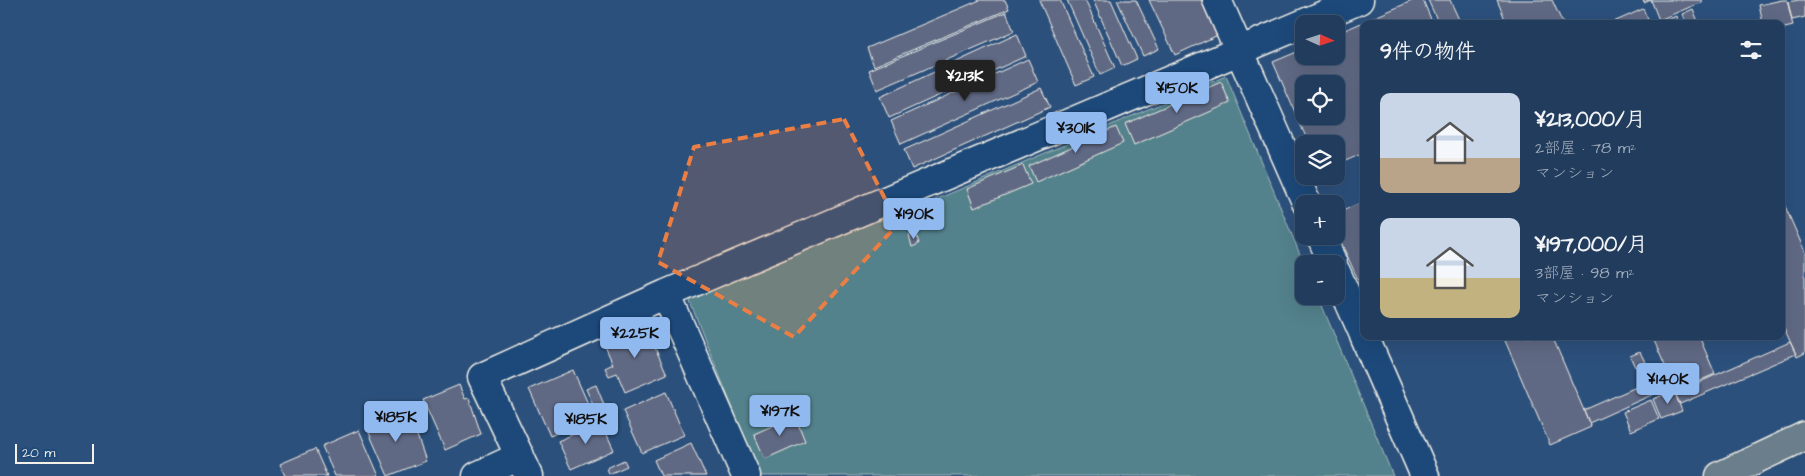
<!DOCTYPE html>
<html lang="ja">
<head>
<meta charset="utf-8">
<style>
	:root { --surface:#213c5d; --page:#2d4766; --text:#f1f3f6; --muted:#a2adbc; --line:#3e5672; --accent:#90b9f0 }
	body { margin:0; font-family:"Architects Daughter","Klee One",sans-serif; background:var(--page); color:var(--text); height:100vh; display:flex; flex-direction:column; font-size:19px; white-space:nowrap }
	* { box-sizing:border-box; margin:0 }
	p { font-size:16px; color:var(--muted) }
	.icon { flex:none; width:28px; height:28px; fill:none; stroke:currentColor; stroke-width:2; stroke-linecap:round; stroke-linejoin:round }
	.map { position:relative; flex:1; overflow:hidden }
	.side { position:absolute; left:1360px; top:20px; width:425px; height:320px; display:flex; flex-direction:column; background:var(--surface); border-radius:10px; box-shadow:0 5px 20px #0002,0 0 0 1px var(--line) }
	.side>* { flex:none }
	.needle { width:32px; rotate:93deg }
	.buttons { position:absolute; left:1295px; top:15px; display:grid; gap:10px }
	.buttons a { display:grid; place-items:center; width:50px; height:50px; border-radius:10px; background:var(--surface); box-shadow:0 5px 20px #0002,0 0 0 1px var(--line); font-size:25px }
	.scale { position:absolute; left:15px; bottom:12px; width:79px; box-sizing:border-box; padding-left:5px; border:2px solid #f4f1e8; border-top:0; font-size:14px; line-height:18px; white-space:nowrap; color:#f4f1e8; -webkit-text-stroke:4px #1f4a7a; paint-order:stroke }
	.price { position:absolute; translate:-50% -42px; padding:0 11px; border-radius:5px; background:var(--accent); color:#111; font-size:16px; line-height:32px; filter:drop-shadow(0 1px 2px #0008) }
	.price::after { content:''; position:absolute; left:50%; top:30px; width:15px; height:11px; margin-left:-8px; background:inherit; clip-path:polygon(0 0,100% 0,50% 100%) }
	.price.selected { background:#222; color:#fff }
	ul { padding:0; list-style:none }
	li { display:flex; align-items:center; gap:15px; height:125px; padding:0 20px }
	li span { display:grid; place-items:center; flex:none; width:140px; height:100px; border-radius:10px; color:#555 }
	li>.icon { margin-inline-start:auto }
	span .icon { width:60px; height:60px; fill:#fffc; stroke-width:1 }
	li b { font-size:21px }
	h2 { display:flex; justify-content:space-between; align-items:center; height:60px; padding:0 20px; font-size:21px }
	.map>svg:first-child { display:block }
	.green { fill:#52828c; stroke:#a3baba }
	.building { fill:#606984; stroke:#f4f1e8; fill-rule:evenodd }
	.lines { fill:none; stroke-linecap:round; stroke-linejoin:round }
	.minor-casing { stroke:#f4f1e8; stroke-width:31 }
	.major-casing { stroke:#f4f1e8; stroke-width:31 }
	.minor { stroke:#1f4a7a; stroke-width:28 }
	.major { stroke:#6b7e8b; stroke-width:28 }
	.marked { fill:#eb7f43; fill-opacity:0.2; stroke:#eb7f43; stroke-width:4; stroke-dasharray:10 6; stroke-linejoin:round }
</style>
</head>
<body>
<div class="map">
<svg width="1805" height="476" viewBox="0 0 1805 476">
	<rect width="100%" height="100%" fill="#2c507c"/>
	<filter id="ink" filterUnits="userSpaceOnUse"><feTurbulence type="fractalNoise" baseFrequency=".02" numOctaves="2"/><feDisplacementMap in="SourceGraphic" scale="10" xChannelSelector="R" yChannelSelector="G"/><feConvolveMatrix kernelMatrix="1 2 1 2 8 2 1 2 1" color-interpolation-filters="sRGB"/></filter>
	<g filter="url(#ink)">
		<path class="green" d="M1226,76L1304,264V296H1318L1393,476H760L690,302L696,294L863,222L888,220Z"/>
		<path class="building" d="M980,0H1005L1009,9L874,66L867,48Z
			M1039,0H1060L1094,77L1076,85Z
			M1067,0H1085L1115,68L1100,75Z
			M1093,0H1111L1137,59L1122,66Z
			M1117,0H1136L1159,49L1143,56Z
			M1149,0H1201L1218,35L1175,55Z
			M1414,0H1423L1433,24H1364V153L1336,165V144H1309L1273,62L1304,49V56H1336V34ZM1304,84H1336V116H1304Z
			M1428,0H1450L1461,24H1439Z
			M1497,0H1552L1563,24H1507Z
			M1643,0H1701L1702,2L1659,20L1651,0L1644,3Z
			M1782,0H1787L1793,26L1781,29V24H1763L1759,5Z
			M1799,0H1805V17L1792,20L1788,2Z
			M1643,9L1650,24H1609Z
			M1693,9L1699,24H1686L1682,14Z
			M1006,12L1014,31L877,90L869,70Z
			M1676,16L1679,24H1662V22Z
			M1017,34L1026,56L889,118L880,97Z
			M1028,59L1038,82L901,144L891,121Z
			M1221,82L1230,103L1134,145L1125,124Z
			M1041,88L1050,107L912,169L904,150Z
			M1116,127L1123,143L1036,182L1029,166Z
			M1023,165L1031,184L974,208L967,189Z
			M1781,197L1805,252V353L1797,357L1781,321Z
			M1364,201V293L1336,231V214Z
			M916,233L919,244L912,247L909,235Z
			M645,326L667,374L625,392L617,373L609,376L605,368L613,364L604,344Z
			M1503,336H1552L1591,427L1550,445Z
			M1652,336H1699L1715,374L1676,391Z
			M1790,342L1796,354L1680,404L1675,393Z
			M1640,352L1645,362L1635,367L1630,356Z
			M573,370L594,417L550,436L529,389Z
			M1668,373L1674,385L1589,423L1584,410Z
			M459,385L465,399L469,398L481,434L445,450L423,400Z
			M596,385L607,412L598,416L586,389Z
			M1674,391L1682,411L1661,419L1653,399Z
			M666,392L684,435L642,453L623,411Z
			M1651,400L1659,419L1631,431L1623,412Z
			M403,410L410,425L413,424L426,461L388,476L366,426Z
			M795,416L805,441L765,459L754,434Z
			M601,422L614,450L571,469L558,441Z
			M359,430L379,476H335L322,446Z
			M691,443L706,476H661L654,460Z
			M315,449L327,476H285L280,464Z
			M624,460L627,466L609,474L607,468Z"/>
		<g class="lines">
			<defs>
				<path id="minor" d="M1217,0L1307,204
					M1321,236L1333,264
					M1336,272L1364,335
					M666,294L746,476
					M1364,336L1425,476
					M477,476L520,456
					M529,476L482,377L666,294L1359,0"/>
				<path id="major" d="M1720,476L1805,436"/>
			</defs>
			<use href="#minor" class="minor-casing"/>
			<use href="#major" class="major-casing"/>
			<use href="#minor" class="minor"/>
			<use href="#major" class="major"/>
		</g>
	</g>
	<path class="marked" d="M844,119L898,224L794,337L658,262L694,147Z"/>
</svg>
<div class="buttons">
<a><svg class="needle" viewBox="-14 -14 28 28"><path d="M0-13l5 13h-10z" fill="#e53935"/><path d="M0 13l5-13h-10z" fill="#a2adbc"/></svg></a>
<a><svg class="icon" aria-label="locate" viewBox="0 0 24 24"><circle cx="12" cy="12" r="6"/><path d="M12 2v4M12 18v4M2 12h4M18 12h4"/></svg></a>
<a><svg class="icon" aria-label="layers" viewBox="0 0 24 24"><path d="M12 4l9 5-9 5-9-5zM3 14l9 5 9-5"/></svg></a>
<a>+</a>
<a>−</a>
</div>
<div class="scale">20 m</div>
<b class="price selected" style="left:965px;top:102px">¥213K</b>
<b class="price" style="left:1177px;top:114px">¥150K</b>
<b class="price" style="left:1076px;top:154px">¥301K</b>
<b class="price" style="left:914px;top:240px">¥190K</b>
<b class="price" style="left:635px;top:359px">¥225K</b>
<b class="price" style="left:1668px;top:405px">¥140K</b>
<b class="price" style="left:780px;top:437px">¥197K</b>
<b class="price" style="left:396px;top:443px">¥185K</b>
<b class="price" style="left:586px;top:445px">¥185K</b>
<section class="side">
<h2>9件の物件<svg class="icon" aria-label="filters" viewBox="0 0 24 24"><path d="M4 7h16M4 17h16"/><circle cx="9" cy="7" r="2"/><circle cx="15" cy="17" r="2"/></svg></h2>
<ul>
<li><span style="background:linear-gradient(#c9d6e8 65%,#b9a48a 0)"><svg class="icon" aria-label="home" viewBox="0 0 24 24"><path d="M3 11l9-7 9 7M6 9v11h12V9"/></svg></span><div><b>¥213,000/月</b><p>2部屋 · 78 m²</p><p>マンション</p></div></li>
<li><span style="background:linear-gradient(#c9d6e8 60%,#c2b280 0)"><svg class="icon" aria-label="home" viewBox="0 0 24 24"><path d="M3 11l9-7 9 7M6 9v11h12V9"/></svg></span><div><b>¥197,000/月</b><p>3部屋 · 98 m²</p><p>マンション</p></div></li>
</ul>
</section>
</div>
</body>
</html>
